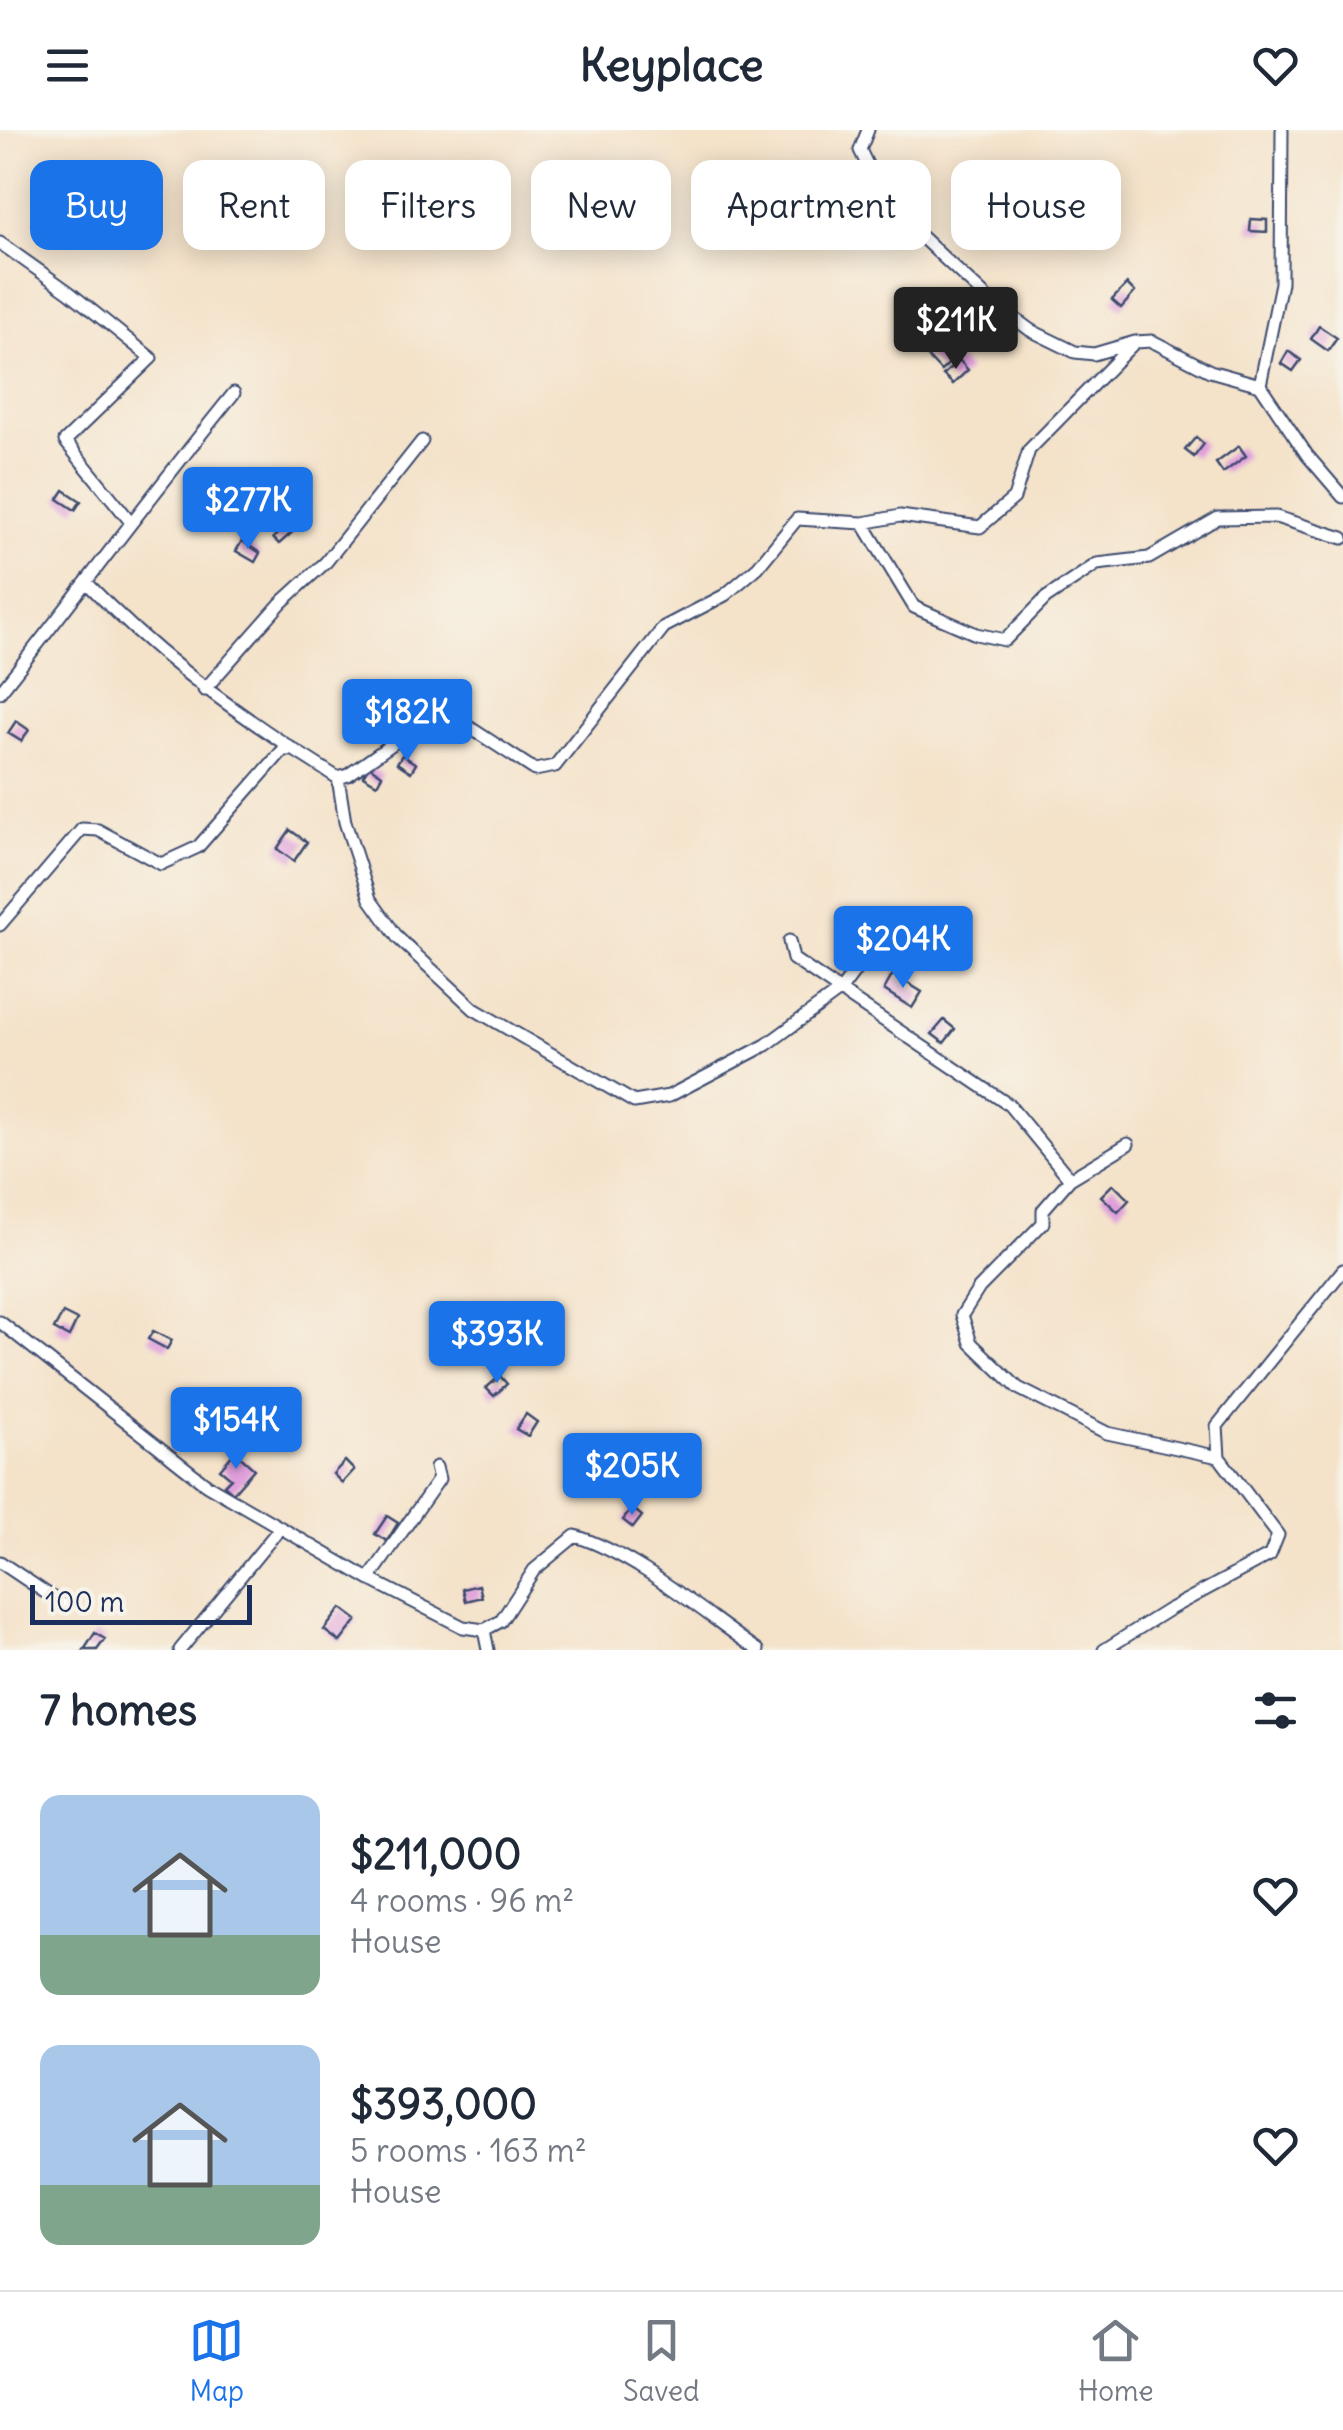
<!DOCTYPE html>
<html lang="en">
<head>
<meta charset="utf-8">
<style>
	:root { --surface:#fff; --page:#f2f2f3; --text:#1f2937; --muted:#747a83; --line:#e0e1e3; --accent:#1a73e8 }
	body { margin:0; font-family:Delius,sans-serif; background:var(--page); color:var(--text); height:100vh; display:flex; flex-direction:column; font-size:38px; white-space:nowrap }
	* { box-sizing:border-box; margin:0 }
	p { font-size:32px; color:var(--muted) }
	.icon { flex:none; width:55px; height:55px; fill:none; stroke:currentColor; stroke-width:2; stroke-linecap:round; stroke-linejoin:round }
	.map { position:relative; height:1520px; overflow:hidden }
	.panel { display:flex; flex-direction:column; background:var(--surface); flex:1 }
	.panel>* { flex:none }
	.hud { position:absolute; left:30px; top:30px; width:1285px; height:90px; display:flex; gap:20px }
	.scale { position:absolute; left:30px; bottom:25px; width:222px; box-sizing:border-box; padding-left:10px; border:5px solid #1b2f5e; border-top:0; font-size:28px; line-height:35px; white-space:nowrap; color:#1b2f5e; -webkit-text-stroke:8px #f7f3e8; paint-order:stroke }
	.price { position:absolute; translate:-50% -85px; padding:0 22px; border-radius:10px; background:var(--accent); color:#fff; font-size:32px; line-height:65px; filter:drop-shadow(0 2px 5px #0008) }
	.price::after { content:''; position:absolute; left:50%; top:60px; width:30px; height:22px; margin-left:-15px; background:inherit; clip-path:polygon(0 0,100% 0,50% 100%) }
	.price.active { background:#222; color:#fff }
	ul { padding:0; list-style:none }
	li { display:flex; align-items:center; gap:30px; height:250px; padding:0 40px }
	li span { display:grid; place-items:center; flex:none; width:280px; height:200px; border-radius:20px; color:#555 }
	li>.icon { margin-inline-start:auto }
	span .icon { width:120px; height:120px; fill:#fffc; stroke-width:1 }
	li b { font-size:42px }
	h2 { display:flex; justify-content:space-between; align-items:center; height:120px; padding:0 40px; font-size:42px }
	.tag { padding:0 35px; border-radius:20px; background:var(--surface); box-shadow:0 5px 25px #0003; font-size:35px; line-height:90px }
	.tag.active { background:var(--accent); color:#fff }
	header { display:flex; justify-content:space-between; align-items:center; height:130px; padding:0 40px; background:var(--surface); font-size:45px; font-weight:700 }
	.dock { display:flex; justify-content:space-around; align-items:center; height:140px; border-top:2px solid var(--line); background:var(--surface); font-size:28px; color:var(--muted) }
	.dock a { display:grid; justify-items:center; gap:5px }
	.dock .active { color:var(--accent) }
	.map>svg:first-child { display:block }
	.building { fill:#df9fdb }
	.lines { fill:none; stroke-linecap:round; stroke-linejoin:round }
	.minor-casing { stroke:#3c4a6e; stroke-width:15 }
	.minor { stroke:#fff; stroke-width:11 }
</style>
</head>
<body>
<header><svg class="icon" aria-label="menu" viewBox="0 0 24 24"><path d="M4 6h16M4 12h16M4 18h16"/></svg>Keyplace<svg class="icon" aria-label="heart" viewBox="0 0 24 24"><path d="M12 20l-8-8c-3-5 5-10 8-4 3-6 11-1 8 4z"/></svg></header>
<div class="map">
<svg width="1343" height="1520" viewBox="0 0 1343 1520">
	<rect width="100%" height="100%" fill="#f7f3e8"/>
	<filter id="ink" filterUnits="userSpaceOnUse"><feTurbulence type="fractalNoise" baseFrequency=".01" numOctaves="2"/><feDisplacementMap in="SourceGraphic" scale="20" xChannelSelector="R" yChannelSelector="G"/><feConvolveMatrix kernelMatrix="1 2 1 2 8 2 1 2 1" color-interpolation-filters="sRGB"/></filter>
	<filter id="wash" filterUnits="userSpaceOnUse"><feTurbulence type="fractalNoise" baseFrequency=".0048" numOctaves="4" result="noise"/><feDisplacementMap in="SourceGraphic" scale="40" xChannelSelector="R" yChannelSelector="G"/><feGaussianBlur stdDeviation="2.25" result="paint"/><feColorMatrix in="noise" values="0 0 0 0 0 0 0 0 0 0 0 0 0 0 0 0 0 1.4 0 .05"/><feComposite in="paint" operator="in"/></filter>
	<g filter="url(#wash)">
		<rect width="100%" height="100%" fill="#f4e2c9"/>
		<g id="blocks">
			<path class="building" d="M1251,89L1267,90V102L1250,101Z
				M1127,154L1135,162L1121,178L1112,170Z
				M1319,196L1337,208L1328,221L1311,209Z
				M943,205L960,223L941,241L924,223Z
				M1288,221L1301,230L1293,241L1281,233Z
				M959,230L968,240L953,254L943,245Z
				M1196,307L1204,314L1194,327L1185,320Z
				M1239,316L1246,326L1223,343L1216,333Z
				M64,360L81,371L75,380L58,369Z
				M289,392L296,399L279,414L273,408Z
				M242,411L260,423L255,432L236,421Z
				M16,591L29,600L21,611L8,603Z
				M402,625L416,634L411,642L397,633Z
				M369,636L382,645L377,654L363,646Z
				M290,700L307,712L294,731L277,719Z
				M893,844L922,862L912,878L884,860Z
				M944,890L955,899L944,913L932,904Z
				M1113,1054L1129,1070L1118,1082L1101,1066Z
				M63,1183L77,1190L69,1207L54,1199Z
				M153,1201L172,1210L167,1219L148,1209Z
				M500,1246L507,1254L494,1266L486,1258Z
				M526,1284L537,1292L528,1306L516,1299Z
				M211,1296L218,1305L203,1316L196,1306Z
				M235,1322L254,1339L233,1363L224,1355L231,1348L220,1339Z
				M345,1331L354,1340L342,1353L333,1344Z
				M632,1378L642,1386L633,1398L623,1390Z
				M387,1386L398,1393L387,1411L375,1404Z
				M479,1455L482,1467L466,1471L463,1459Z
				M341,1478L357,1490L340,1512L324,1500Z
				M95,1503L105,1509L97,1520H84Z"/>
		</g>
	</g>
	<g filter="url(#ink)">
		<use href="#blocks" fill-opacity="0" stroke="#3c4a6e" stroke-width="2.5"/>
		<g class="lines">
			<defs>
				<path id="minor" d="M868,0L860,20L886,74L987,168L1030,200L1075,222L1094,224L1135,212L1152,211L1210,241L1260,255
					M1282,0L1281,153L1260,255L1307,325L1343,367
					M0,113L69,162L151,228L65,311L130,391
					M863,393L900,386L980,397L1014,368L1029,320L1132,215
					M87,453C152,521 216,568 294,620
					M204,560L281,473L326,432L422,311
					M0,562C79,463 154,361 234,263
					M338,648L345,692L370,769L398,808L474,879L634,972L669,966L766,915L841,860L881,806
					M0,795L82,699L98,700L161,734L198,717L283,620H294L338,648L348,645L438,582H446L535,640L555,636L664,497L725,465L758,437L797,389L863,393L914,477L976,504L1005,510L1046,468L1097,434L1149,428L1218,388L1276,387L1343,408
					M789,811L793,829L1009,975L1070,1049
					M1128,1014L1070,1049L1043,1080V1093L979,1158L962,1185L971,1213L1018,1258L1107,1303L1219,1327
					M0,1192L207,1355L369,1449L463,1497L484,1500L501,1491L534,1440L575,1406C635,1424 705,1484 758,1520
					M0,1432L64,1475
					M369,1449L439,1349L436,1337
					M484,1500L488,1520
					M180,1520L280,1398
					M1104,1520L1168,1480L1270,1425L1278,1405L1219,1327L1217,1296L1343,1140"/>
			</defs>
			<use href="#minor" class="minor-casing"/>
			<use href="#minor" class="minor"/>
		</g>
	</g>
</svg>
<div class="scale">100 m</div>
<b class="price active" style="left:956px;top:242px">$211K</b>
<b class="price" style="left:248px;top:422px">$277K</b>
<b class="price" style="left:407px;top:634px">$182K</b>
<b class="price" style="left:903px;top:861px">$204K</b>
<b class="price" style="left:497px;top:1256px">$393K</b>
<b class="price" style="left:236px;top:1342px">$154K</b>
<b class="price" style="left:632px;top:1388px">$205K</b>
<div class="hud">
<a class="tag active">Buy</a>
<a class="tag">Rent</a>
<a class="tag">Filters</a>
<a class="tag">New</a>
<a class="tag">Apartment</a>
<a class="tag">House</a>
</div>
</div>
<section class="panel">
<h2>7 homes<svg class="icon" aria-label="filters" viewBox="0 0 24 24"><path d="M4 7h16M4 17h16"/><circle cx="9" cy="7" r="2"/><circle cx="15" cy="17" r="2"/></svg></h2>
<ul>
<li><span style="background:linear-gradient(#a9c7e8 70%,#7fa58c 0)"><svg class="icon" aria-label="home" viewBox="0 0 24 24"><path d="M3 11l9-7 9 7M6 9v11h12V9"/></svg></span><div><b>$211,000</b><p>4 rooms · 96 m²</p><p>House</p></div><svg class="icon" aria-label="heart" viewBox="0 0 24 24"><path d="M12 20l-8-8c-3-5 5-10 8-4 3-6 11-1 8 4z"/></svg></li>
<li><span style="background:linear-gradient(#a9c7e8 70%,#7fa58c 0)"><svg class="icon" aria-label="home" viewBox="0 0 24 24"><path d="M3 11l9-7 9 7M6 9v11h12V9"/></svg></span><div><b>$393,000</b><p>5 rooms · 163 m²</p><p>House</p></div><svg class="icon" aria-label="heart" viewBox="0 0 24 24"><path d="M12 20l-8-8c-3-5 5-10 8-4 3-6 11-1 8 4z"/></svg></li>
</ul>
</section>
<nav class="dock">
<a class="active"><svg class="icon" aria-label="map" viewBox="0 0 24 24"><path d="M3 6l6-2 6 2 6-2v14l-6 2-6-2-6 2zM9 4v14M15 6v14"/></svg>Map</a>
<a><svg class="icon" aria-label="saved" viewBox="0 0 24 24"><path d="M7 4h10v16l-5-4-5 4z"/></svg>Saved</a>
<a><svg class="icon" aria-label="home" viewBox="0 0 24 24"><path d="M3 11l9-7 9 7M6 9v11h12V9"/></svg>Home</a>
</nav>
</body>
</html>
